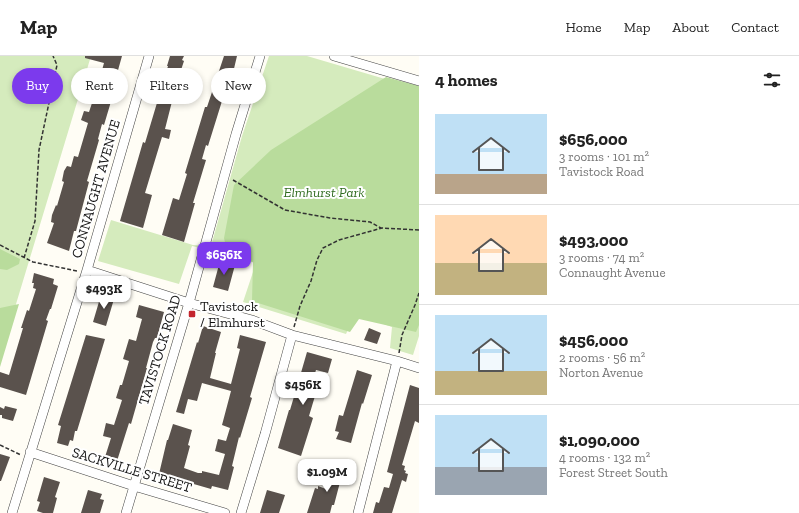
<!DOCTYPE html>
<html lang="en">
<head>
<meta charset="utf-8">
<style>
	:root { --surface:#fff; --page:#f2f2f2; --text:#222; --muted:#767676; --line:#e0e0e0; --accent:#7c3aed }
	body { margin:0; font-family:"Zilla Slab",serif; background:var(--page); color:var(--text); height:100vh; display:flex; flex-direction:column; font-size:15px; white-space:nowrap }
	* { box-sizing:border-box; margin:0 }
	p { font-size:13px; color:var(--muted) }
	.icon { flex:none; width:22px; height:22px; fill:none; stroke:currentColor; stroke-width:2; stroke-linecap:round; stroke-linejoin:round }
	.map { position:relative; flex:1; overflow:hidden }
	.details { display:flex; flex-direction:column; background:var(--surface); width:380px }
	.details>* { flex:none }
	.hud { position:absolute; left:12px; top:12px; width:347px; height:36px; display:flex; gap:8px }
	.price { position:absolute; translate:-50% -34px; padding:0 9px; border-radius:8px; background:#fff; color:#222; font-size:13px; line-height:26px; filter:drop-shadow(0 1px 2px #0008) }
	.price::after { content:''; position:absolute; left:50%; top:24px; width:12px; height:9px; margin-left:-6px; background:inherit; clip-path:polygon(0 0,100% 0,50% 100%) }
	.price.on { background:var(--accent); color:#fff }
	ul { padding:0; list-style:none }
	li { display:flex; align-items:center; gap:12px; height:100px; padding:0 16px }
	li+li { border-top:1px solid var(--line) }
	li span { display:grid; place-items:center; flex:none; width:112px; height:80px; border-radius:0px; color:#555 }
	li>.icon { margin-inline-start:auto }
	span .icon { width:48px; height:48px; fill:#fffc; stroke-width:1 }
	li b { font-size:17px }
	h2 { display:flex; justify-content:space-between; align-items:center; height:48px; padding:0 16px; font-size:17px }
	.chip { padding:0 14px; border-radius:18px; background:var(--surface); box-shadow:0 2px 6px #0003; font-size:14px; line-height:36px }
	.chip.on { background:var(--accent); color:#fff }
	header { display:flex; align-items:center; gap:24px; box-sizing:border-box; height:56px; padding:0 20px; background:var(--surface); border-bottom:1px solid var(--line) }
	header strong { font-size:19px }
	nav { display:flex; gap:22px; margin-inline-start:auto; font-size:14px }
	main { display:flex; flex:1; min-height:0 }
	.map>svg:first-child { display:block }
	.green { fill:#d5ebbd }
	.forest { fill:#b9dc9c }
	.building { fill:#5a524d }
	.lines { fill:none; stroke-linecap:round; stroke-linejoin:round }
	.minor-casing { stroke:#444; stroke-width:10 }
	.path { stroke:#333; stroke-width:1.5; stroke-dasharray:4 2; stroke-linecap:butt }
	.minor { stroke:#fff; stroke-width:9 }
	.poi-dot { fill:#c4262e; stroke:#fff; stroke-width:1.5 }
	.labels { text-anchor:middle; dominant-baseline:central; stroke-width:4; stroke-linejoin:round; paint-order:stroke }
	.street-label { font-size:14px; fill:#111; stroke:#fff }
	.park-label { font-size:14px; font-style:italic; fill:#2f6b1f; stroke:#fff }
	.poi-label { font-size:14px; fill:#111; stroke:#fff; text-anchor:start }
</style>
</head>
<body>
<header>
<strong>Map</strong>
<nav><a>Home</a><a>Map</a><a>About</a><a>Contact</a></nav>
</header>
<main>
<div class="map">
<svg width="419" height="457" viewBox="0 0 419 457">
	<rect width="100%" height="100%" fill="#fffdf5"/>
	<path class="green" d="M0,0H91L0,301Z
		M269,0H307L419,33V280L413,299L390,292L392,271L355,258L346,278L243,246L256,207C234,203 214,195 192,190L179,228L98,205L111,164L193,189L211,190L242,80Z"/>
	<path class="forest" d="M386,21L419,30V269L416,276L359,263L350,276L252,245L253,206L227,196L224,182L234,129L271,94Z
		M0,193L20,203L19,208L7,214L0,213Z
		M19,248L0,311V252Z"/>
	<path class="building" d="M85,0H122L113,32H115L104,69L102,68L98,83L99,84L87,125L89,126L76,175H74L69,195L47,187L54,167L51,166L52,159L56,149L57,150L64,126L62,125L64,115L67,110L71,111L74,100L78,101L88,67L81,64L84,55L89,56L92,47H93L104,7L85,2Z
		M170,0H184L182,4L184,5L181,14H180L165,73L171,74L169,83L162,81L145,137L152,139L143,172L120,165L143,86L145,87L168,10H167Z
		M224,0H237L232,21L229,29H227L208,90L206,89L202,103L206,104L193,147H195L184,186L162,179L173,142L179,144L187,118L185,117L205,51H207Z
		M220,205L235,209L228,235L213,231Z
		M34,217L54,223L53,228L58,230L51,253H50L46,264L48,265L26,339L0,331V316L9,319L23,272H21L27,254L29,255L36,233L33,232L34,227H32Z
		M101,239L114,243L106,270L93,266Z
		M139,249L164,256L157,282H155L153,286L146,312H147L131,368L129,367L117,405L105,401L111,382L103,380L106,367L114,369L122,344L116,342L120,329H122L129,305L123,303L129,283L136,285L142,263L136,261Z
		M203,270L221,276L215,297H216L210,322L231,328L240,293L237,292L240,279L266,286L250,341L252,342L240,382L239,381L232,410L234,411L228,434L212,430L211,433L159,418L167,384H168L173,368L192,374L188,389L190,390L184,412L198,417H202V415L219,419L225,398L215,395L218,383L226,385L230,372L222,369L231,335L202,327L197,345L188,343L184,358L176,356L197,286L198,287Z
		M369,272L381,277L377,288L364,284Z
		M86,279L105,283L77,375H75L73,385L70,384L68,390L57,387L61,370L58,369Z
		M307,296L332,303L328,317L316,314L311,330L315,331L312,339L315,340L309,360L313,362L301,400L278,392L289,354H290L296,334Z
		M357,314L372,319L363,348L362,347L351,387L336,383L339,376L335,375L339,359L343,360Z
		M410,329L419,332V367L415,365L402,409L405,410L404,414L406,415L405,417L408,418L406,426L402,424L392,457H373L376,446L379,447L384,431L389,432L393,418L387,416Z
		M5,350L17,353L13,365L2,362V359H0V351L4,353Z
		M0,398L10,401L1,425H0Z
		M334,408L344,411L334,449H332L330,457H307L315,432L318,433V430L326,433Z
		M44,421L60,426L55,441L57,442L53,457H43L37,455L40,446L37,445Z
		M88,434L102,438L100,443L104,444L100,457H81Z
		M267,434L285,439L279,457H260Z"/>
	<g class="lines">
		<defs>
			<path id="minor" d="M334,0L419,25
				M87,214L189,247L252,264L292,279L397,305L419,312
				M30,396L134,430L225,457
				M12,457L87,214L149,0
				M126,457L189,247L236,78L260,0
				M241,457L265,378L292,279
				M358,457L397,305"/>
		</defs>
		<use href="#minor" class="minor-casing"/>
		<path class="path" d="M233,124L285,154L330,162L370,166L381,172
			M0,189L33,206L77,215
			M24,202L35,165L39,94L57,9L53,0
			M294,271L300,250L311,225L317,204L323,192L339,184L382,172L419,174
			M399,297L402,279L415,249L419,237
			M0,389L21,399"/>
		<use href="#minor" class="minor"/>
	</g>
	<rect class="poi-dot" x="188" y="254" width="8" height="8" rx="2"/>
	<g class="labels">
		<g class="street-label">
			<text transform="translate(96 133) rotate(-74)">CONNAUGHT AVENUE</text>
			<text transform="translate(160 294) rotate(-73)">TAVISTOCK ROAD</text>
			<text transform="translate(132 414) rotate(17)">SACKVILLE STREET</text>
		</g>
		<g class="park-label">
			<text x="324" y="136">Elmhurst Park</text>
		</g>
		<g class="poi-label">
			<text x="200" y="250">Tavistock<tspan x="200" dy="16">/ Elmhurst</tspan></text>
		</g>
	</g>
</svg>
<b class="price on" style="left:224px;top:220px">$656K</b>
<b class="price" style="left:104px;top:254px">$493K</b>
<b class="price" style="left:303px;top:350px">$456K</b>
<b class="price" style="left:327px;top:437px">$1.09M</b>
<div class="hud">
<a class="chip on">Buy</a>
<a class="chip">Rent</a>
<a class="chip">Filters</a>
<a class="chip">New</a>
</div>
</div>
<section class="details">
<h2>4 homes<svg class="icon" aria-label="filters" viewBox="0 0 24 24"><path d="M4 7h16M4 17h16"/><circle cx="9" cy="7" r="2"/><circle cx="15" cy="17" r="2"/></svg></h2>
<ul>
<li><span style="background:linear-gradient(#bfe0f5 75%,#b9a48a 0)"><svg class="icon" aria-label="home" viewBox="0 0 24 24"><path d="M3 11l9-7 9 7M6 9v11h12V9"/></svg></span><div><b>$656,000</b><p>3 rooms · 101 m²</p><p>Tavistock Road</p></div></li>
<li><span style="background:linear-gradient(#ffd9b3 60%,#c2b280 0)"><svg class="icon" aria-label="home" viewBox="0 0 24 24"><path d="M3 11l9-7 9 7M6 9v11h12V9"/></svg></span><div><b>$493,000</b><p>3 rooms · 74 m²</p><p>Connaught Avenue</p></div></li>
<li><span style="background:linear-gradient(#bfe0f5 70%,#c2b280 0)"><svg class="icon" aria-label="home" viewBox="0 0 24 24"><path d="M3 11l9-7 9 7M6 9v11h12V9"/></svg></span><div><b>$456,000</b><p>2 rooms · 56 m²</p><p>Norton Avenue</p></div></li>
<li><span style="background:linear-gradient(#bfe0f5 65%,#9aa5b1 0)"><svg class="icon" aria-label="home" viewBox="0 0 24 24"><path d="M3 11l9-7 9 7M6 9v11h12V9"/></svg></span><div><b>$1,090,000</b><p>4 rooms · 132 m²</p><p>Forest Street South</p></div></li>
</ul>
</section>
</main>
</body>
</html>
